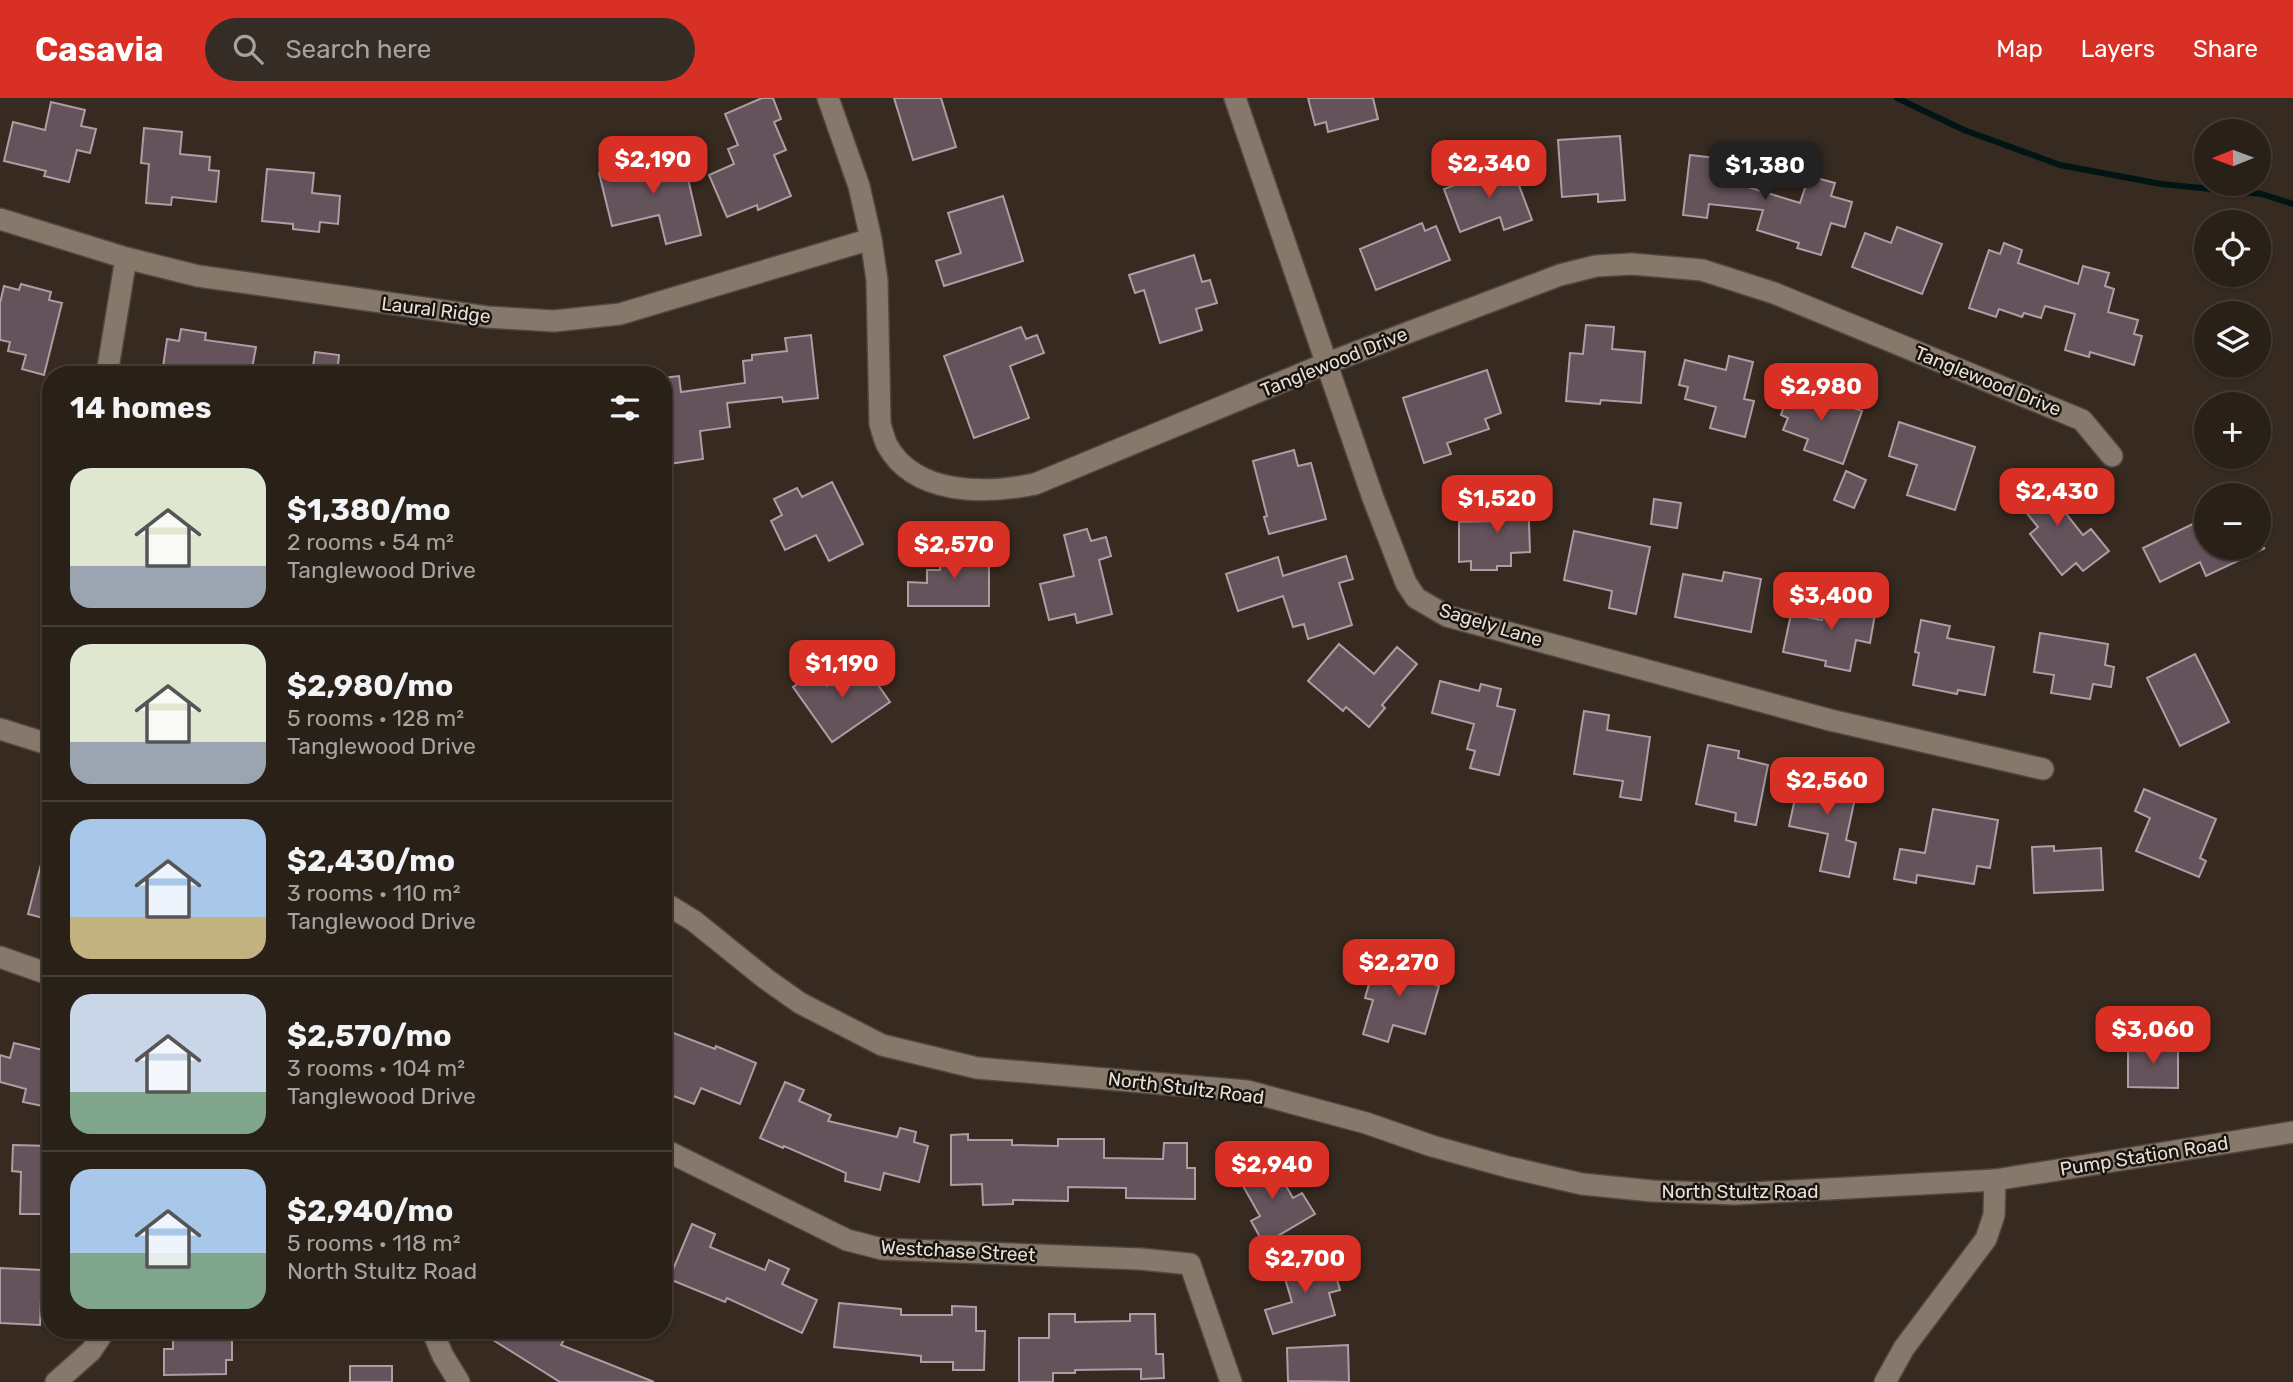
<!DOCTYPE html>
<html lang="en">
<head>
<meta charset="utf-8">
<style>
	:root { --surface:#292018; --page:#352d25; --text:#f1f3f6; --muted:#a5a3a2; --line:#453e37; --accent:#d93025 }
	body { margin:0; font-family:Rubik,sans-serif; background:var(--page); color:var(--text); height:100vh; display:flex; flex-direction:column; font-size:26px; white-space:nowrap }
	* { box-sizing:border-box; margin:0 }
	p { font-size:23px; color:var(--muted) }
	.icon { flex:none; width:38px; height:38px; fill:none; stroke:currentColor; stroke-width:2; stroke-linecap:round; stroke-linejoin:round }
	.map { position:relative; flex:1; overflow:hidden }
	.drawer { position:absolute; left:42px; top:268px; width:630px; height:973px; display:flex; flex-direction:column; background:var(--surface); border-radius:28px; box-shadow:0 2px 5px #0004,0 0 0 2px var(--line) }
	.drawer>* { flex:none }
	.needle { width:46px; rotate:269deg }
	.fabs { position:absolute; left:2194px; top:21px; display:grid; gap:14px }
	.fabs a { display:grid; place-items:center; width:77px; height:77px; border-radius:50%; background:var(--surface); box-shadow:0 2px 5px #0004,0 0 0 2px var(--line); font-size:35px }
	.price { position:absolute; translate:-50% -60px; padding:0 16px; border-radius:14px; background:var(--accent); color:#fff; font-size:23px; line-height:46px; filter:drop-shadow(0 2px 4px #0008) }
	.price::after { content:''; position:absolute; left:50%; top:42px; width:21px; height:16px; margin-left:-10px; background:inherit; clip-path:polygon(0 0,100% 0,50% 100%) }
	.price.active { background:#222; color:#fff }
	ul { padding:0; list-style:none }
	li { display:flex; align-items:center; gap:21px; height:175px; padding:0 28px }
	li+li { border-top:2px solid var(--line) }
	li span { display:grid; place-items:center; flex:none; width:196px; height:140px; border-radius:21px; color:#555 }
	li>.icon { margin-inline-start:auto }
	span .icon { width:84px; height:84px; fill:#fffc; stroke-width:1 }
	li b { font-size:30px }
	h2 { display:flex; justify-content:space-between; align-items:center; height:84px; padding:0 28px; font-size:30px }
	header { display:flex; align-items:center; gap:42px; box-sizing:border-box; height:98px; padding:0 35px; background:var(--accent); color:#fff }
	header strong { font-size:33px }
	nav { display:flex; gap:38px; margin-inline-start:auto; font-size:24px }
	.search { width:490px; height:63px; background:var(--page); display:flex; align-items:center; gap:18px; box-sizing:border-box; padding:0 24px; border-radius:38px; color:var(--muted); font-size:26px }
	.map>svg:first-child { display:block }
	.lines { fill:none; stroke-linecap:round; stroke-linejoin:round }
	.stream { stroke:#011515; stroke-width:6 }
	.building { fill:#64535b; stroke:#af9ca5; stroke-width:2 }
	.minor-casing { stroke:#52473f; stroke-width:24 }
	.tertiary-casing { stroke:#52473f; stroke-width:24 }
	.minor { stroke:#87786c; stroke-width:21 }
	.tertiary { stroke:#87786c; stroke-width:21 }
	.labels { text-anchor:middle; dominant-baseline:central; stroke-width:5; stroke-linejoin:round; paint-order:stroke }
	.street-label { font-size:19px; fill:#e7ded8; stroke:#1a140f }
</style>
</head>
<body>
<header>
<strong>Casavia</strong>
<div class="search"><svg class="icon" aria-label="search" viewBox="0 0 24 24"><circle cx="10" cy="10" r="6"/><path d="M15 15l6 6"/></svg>Search here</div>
<nav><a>Map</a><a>Layers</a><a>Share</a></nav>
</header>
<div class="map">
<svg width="2293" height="1284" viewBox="0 0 2293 1284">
	<rect width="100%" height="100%" fill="#372a20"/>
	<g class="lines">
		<path class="stream" d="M1897,0L1964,32L2060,67L2161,86L2262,96L2293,106"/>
	</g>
	<path class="building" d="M762,0H773L781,21L774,24L786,52L774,57L791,98L758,112L757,107L727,119L709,77L734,66L728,51L738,47L725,16Z
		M894,0H941L956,49L913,62Z
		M1308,0H1373L1378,21L1328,34L1326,24L1315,27Z
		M51,4L85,12L81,28L96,31L90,55L77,52L69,84L44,78L46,73L4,63L13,24L45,32Z
		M144,30L182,34L180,56L210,59L209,72L219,73L216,104L172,99L171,107L146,105L149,66L141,65Z
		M1620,38L1625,102L1598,104V96L1562,99L1558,42Z
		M682,55L701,137L666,146L659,117L612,128L599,75Z
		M1690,57L1751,64L1748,89L1800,105L1809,78L1835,85L1831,98L1852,104L1845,129L1831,125L1821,157L1797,150L1799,145L1757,132L1763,112L1709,106L1707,120L1683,117Z
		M1511,66L1532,122L1504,132L1500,119L1460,134L1444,91Z
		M267,71L314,75L312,95L340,98L338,126L320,124L319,134L293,131V126L262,123Z
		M1003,98L1023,163L944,188L936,163L961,155L948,115Z
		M1422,125L1425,133L1436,128L1450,162L1376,192L1360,151Z
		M1897,129L1942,146L1922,196L1852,169L1865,135L1891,145Z
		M2004,145L2022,152L2018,165L2078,186L2083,168L2109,175L2105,188L2114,191L2108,214L2138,222L2134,236L2142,238L2134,267L2090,254L2089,259L2065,252L2075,216L2045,208L2041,220L2024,215L2022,219L1999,211L1996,219L1969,210L1989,152L2000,156Z
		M1194,157L1202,184L1210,182L1217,205L1196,211L1202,232L1160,245L1144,192L1135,195L1129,177Z
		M21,186L51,194L49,202L62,205L44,277L22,271L26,257L8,253L10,244L0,242V205L4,188L19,192Z
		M1586,227L1614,229L1612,251L1645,254L1641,305L1601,302L1600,306L1566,303L1570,255L1583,256Z
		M1021,229L1026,241L1037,237L1044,255L1010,268L1029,320L974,340L944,258Z
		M181,231L206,235L205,242L256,249L251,276H162L167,241L179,243Z
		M811,237L818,300L783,304L782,299L727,305L730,329L700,333L703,361L669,366L668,352H663V280L679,278L681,294L745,285L743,263L752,262V257L787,253L785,240Z
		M315,254L339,257L337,276H312Z
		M1729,258L1753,264L1744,301L1754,303L1745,339L1710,330L1716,309L1685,301L1688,289L1679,287L1685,262L1726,272Z
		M1487,272L1501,315L1485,321L1489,331L1447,345L1451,356L1424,365L1403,300Z
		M1791,287L1862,313L1843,366L1804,352L1808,341L1783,332L1788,320L1781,317Z
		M1899,324L1975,349L1955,412L1907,397L1917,367L1889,358Z
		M1294,352L1298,368L1311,365L1326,421L1269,436L1264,419L1267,418L1253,363Z
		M1846,373L1866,382L1854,410L1834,402Z
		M2033,374L2083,437L2091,431L2109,453L2083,473L2076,465L2062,477L2030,436L2038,429L2009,393Z
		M832,384L863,446L829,463L816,437L785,452L771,423L782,417L774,401L797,390L802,399Z
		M1528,396L1530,454L1511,455V468H1497V472H1471V463L1459,464V424L1496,423L1495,397Z
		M1654,401L1681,405L1677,430L1651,426Z
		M2207,419V450H2265L2206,478L2200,464L2160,484L2143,450Z
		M1087,431L1091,443L1106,439L1111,458L1099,462L1112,516L1077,525L1075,516L1049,522L1040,486L1074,478L1064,437Z
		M1574,433L1650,449L1636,516L1609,510L1612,493L1564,482Z
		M941,447H965V458H989V508H908V484L927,485V472H940Z
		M1346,458L1353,481L1339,485L1352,527L1308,541L1304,526L1293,529L1283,498L1238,513L1226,476L1278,459L1283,478Z
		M1724,474L1761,481L1751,534L1675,519L1683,476L1722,483Z
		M1828,492L1861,499L1858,512L1875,516L1870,545L1856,542L1850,573L1825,568L1826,563L1783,554L1791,516L1822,522Z
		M1921,522L1950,528L1947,540L1994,549L1985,597L1958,592L1957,596L1913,587L1919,555L1915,554Z
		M2040,535L2108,546L2105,567L2114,569L2111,589L2093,586L2090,601L2051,595L2054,577L2034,574Z
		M1339,546L1374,576L1397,549L1417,566L1382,607L1385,610L1369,629L1346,609L1343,613L1308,583Z
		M2195,556L2229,624L2180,648L2147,580Z
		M862,564L890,604L832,644L793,589L816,573L827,588Z
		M1440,583L1479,593L1481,586L1501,591L1497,608L1515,612L1499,677L1470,670L1475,653L1467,651L1474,626L1432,615Z
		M1584,613L1609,617L1607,632L1650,639L1641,702L1620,699L1623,683L1574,676Z
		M1708,647L1739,653L1738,660L1768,667L1756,727L1735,723L1736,715L1696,706Z
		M1801,673L1858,686L1846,742L1856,745L1849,779L1820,773L1828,736L1789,728Z
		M2144,691L2216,721L2200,760L2206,763L2199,779L2136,753L2150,720L2135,713Z
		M1933,711L1998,722L1990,770L1977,768L1974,786L1917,777L1916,785L1894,781L1900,751L1925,755Z
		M2054,748V753L2101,750L2103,792L2034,795L2032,749Z
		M45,751H51V822L28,816Z
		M1377,858L1429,873L1425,883L1439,888L1425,936L1393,927L1388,944L1363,936L1373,902L1365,900Z
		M663,931L715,951L716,948L756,965L740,1006L701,990L694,1006L663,994Z
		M14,945L51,954V997L48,1009L23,1004L26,991L0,984V957L10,960Z
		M2128,946H2178V990L2128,989Z
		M785,984L804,992L799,1003L831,1017L828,1023L897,1039L900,1030L916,1034L914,1044L928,1048L919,1084L884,1075L880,1092L845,1083L846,1075L784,1048L783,1050L760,1040Z
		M968,1036V1042H1012V1047L1058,1048V1041H1104V1060L1163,1061L1164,1045H1187V1070H1195V1101L1126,1100V1090L1068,1089V1103L1013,1102V1106L983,1107L982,1086L951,1087V1037Z
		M13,1047L51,1048V1116H20L21,1074L12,1073Z
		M1259,1058L1271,1078L1278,1074L1293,1100L1302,1095L1315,1116L1264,1146L1251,1123L1260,1118L1234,1072Z
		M692,1126L715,1136L710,1149L765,1172L769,1162L789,1171L782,1186L817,1202L802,1235L727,1200L725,1204L669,1181Z
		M1320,1155L1327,1177L1335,1174L1340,1192L1329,1195L1335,1217L1273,1236L1265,1212L1292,1204L1281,1167Z
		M0,1170L42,1172L40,1227L0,1225Z
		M839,1205L901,1211V1217H952V1208L976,1209V1233H985L984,1272H953V1264H921V1258L834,1249Z
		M1049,1216H1075V1224L1130,1223V1216H1155L1156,1256H1163L1164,1280L1141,1281V1271L1075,1272V1275H1053V1284H1019V1240H1049Z
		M173,1232L232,1233V1262H226V1276L164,1277V1251H173Z
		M477,1232H570L561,1247L654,1284H560Z
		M1348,1247L1349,1284L1288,1283L1287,1250Z
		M350,1268H392V1284H350Z"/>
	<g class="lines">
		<defs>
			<path id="minor" d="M828,0L859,88L871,141L877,182L880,326C882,332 884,341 887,347C915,398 986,396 1035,386L1325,266L1560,177L1596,168L1632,166L1702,172L1774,195L2082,322L2112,358
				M1235,0L1373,400L1406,485L1416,500L1447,518L1830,622L2043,671
				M0,121L126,160L198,178L487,219L554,223L620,216L871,141
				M107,276L126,160
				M0,859L51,877
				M663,1051L847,1142L882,1151L1140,1161L1190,1166L1231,1284
				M432,1232L443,1258L459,1284
				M56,1284L91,1253L105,1232
				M1885,1284L1904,1250L1986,1141L1994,1117L1995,1082"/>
			<path id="tertiary" d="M0,631L51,647
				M663,804L694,823L766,881L800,905L882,947L977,970L1247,993L1366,1025L1432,1048L1508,1069L1582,1086L1652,1093L1735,1096L1995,1082L2293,1034"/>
		</defs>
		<use href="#minor" class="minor-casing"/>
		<use href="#tertiary" class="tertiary-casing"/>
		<use href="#minor" class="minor"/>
		<use href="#tertiary" class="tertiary"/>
	</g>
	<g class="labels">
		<g class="street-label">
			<text transform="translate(436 212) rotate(7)">Laural Ridge</text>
			<text transform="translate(1334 264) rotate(-22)">Tanglewood Drive</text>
			<text transform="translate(1988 283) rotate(22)">Tanglewood Drive</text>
			<text transform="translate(1491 527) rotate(17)">Sagely Lane</text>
			<text transform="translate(1186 990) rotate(7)">North Stultz Road</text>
			<text transform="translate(2144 1058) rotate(-9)">Pump Station Road</text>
			<text x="1740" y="1093">North Stultz Road</text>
			<text transform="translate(958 1153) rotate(3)">Westchase Street</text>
		</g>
	</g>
</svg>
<div class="fabs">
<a><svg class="needle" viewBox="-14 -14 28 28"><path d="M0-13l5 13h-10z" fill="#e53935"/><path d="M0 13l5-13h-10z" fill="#a5a3a2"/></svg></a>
<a><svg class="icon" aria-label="locate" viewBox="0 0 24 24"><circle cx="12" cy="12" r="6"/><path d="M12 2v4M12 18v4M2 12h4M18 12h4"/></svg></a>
<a><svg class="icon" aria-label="layers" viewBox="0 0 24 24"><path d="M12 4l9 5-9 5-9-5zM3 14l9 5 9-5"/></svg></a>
<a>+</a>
<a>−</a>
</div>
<b class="price" style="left:653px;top:98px">$2,190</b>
<b class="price" style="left:1489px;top:102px">$2,340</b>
<b class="price active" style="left:1765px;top:104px">$1,380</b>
<b class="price" style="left:1821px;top:325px">$2,980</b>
<b class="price" style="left:2057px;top:430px">$2,430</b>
<b class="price" style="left:1497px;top:437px">$1,520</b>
<b class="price" style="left:954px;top:483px">$2,570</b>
<b class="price" style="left:1831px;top:534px">$3,400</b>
<b class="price" style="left:842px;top:602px">$1,190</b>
<b class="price" style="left:1827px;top:719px">$2,560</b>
<b class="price" style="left:1399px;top:901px">$2,270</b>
<b class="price" style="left:2153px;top:968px">$3,060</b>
<b class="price" style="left:1272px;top:1103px">$2,940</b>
<b class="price" style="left:1305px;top:1197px">$2,700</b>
<section class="drawer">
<h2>14 homes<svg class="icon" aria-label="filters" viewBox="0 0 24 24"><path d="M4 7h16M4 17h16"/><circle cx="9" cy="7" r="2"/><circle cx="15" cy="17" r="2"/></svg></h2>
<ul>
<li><span style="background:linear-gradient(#dfe7d0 70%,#9aa5b1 0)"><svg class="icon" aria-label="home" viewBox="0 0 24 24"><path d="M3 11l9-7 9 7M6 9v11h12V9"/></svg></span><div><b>$1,380/mo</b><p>2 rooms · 54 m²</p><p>Tanglewood Drive</p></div></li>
<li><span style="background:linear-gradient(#dfe7d0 70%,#9aa5b1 0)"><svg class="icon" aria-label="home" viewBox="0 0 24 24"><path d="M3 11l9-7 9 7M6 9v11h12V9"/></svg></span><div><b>$2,980/mo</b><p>5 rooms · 128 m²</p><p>Tanglewood Drive</p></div></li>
<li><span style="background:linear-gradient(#a9c7e8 70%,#c2b280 0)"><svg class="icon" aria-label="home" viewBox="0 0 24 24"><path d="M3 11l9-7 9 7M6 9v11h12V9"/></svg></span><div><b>$2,430/mo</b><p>3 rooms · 110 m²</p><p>Tanglewood Drive</p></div></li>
<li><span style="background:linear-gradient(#c9d6e8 70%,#7fa58c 0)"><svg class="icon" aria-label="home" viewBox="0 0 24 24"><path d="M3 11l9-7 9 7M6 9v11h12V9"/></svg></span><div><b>$2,570/mo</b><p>3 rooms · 104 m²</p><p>Tanglewood Drive</p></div></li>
<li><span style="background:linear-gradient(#a9c7e8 60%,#7fa58c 0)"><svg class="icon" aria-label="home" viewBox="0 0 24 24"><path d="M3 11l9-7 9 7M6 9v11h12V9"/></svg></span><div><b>$2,940/mo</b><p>5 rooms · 118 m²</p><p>North Stultz Road</p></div></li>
</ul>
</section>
</div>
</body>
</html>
